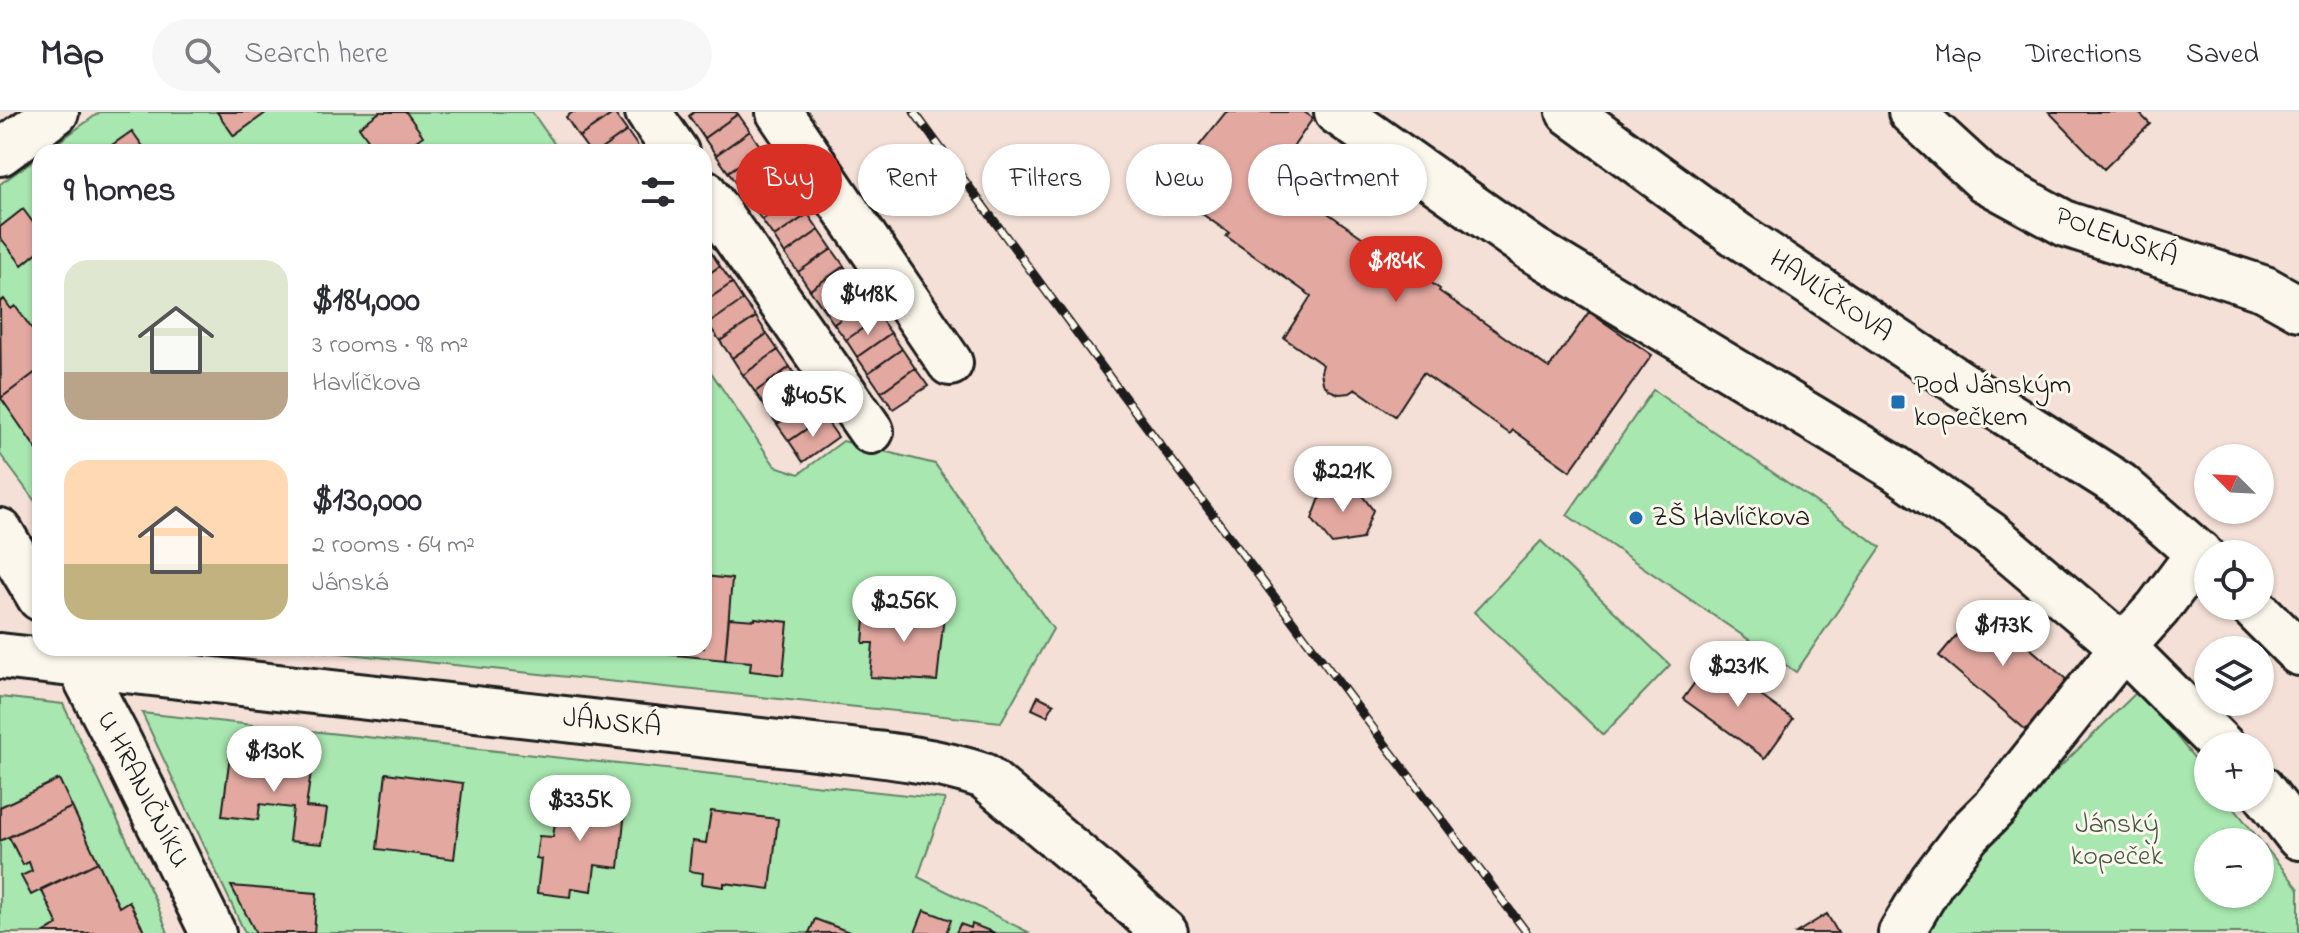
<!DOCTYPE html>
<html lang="en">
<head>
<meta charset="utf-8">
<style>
	:root { --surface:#fff; --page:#f7f7f7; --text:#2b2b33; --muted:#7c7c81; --line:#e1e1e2; --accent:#d93025 }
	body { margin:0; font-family:"Indie Flower",sans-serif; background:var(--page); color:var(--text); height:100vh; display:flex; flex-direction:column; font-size:30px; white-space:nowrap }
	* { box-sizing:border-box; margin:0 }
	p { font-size:26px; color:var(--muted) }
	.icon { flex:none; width:44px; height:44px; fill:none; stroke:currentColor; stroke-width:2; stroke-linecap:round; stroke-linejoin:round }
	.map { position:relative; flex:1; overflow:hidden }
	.sheet { position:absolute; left:32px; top:32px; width:680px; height:512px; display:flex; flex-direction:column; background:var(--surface); border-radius:24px; box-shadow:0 2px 6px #0004 }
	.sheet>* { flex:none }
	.guide { position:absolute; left:736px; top:32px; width:760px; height:72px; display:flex; gap:16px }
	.needle { width:52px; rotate:294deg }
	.fabs { position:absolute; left:2194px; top:332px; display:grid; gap:16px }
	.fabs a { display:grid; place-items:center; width:80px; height:80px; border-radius:50%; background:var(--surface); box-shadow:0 2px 6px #0004; font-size:40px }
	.price { position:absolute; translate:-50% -68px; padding:0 18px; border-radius:28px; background:#fff; color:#222; font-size:26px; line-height:52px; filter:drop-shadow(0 2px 4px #0008) }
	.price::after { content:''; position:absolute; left:50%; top:48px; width:24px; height:18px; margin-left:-12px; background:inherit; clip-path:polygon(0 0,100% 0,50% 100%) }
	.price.on { background:var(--accent); color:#fff }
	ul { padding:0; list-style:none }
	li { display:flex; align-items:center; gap:24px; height:200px; padding:0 32px }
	li span { display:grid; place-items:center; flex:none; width:224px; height:160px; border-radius:24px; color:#555 }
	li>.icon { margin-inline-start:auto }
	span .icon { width:96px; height:96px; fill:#fffc; stroke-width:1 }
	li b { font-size:34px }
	h2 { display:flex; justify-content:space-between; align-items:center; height:96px; padding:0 32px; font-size:34px }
	.tag { padding:0 28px; border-radius:36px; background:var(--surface); box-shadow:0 2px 6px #0004; font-size:28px; line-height:72px }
	.tag.on { background:var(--accent); color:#fff }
	header { display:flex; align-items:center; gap:48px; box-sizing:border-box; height:112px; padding:0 40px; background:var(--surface); border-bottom:2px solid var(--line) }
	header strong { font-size:38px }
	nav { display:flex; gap:44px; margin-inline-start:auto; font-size:28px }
	.search { width:560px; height:72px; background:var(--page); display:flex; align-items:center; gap:20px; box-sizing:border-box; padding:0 28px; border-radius:44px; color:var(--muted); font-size:30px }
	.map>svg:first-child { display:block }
	.green { fill:#a8e7af; stroke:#628266; stroke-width:2; fill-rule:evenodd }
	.building { fill:#e3a9a1; stroke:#1c1c1c; stroke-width:2 }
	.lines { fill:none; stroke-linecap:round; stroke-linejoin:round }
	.minor-casing { stroke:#1c1c1c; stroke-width:50 }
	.minor { stroke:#fbf7ec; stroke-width:44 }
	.rail-casing { stroke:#1c1c1c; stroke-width:9 }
	.rail { stroke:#fbf7ec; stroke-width:6; stroke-dasharray:18; stroke-linecap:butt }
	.poi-dot { fill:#1f6fb2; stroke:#fbf7ec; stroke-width:3 }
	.labels { text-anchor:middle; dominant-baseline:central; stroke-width:6; stroke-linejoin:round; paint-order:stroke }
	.street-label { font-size:28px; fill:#1c1c1c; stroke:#fbf7ec }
	.poi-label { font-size:28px; fill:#1c1c1c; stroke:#fbf7ec; text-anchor:start }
	.park-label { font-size:28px; fill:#465948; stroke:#fbf7ec }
</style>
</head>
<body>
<header>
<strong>Map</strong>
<div class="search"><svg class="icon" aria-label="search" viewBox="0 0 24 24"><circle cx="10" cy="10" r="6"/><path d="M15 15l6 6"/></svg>Search here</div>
<nav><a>Map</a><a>Directions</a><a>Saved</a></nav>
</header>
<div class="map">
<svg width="2299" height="821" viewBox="0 0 2299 821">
	<rect width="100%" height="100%" fill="#f4e0d6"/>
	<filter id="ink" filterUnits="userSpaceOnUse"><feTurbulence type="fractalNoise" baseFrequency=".0125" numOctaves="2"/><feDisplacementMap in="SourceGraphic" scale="16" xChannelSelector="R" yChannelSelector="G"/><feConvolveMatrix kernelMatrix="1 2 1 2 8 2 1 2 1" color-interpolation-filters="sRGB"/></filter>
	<g filter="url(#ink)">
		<path class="green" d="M100,0H532L560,40H45Z
			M40,44V396L0,342V72Z
			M704,250L775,354L799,362L843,329L935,352L1053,517L1001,610L291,536H704Z
			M1653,278L1881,435L1796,560L1567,403Z
			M1541,429L1670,553L1603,623L1474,500Z
			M2139,578L2208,663V686H2226L2299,777V821H1908L1935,777ZM2208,730H2260V782H2208Z
			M0,585L63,592L156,790L168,821H0Z
			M142,601L945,687L918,765L1030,821H245Z"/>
		<path class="building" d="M217,0H267L234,24Z
			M380,0H406L423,24L401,40H377L359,15Z
			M573,0H613L614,1L579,25L566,5Z
			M694,0H736L738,2L704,26L689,4Z
			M1226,0H1304L1313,6L1274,63L1383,140L1384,137L1440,177L1439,179L1549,256L1589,200L1652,243L1570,359L1513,318L1510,322L1423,261L1395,304L1356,277L1350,281L1339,282L1329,278L1323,271L1321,260L1323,253L1284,226L1311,184L1226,124L1229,121L1171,80L1201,35L1199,34Z
			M2049,0H2138L2150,12L2104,57Z
			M614,1L627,19L597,40H590L579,25Z
			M738,2L750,19L716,43L704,26Z
			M132,19L147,40H102Z
			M627,19L639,36L634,40H597Z
			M750,19L762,37L728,60L716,43Z
			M762,37L773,52L739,76L728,60Z
			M773,52L784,68L750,92L739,76Z
			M784,68L796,85L762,108L750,92Z
			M796,85L808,102L774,125L762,108Z
			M23,97L40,120V138L22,153L0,125V115Z
			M808,102L819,118L785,142L774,125Z
			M819,118L832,137L798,160L785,142Z
			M709,137L720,154L704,165V140Z
			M832,137L844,154L810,178L798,160Z
			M720,154L732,171L704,190V165Z
			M844,154L856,171L822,195L810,178Z
			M732,171L743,188L708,212L704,207V190Z
			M856,171L867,188L834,212L822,195Z
			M4,187L11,197L15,194L38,225L40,230V257L1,286L0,190Z
			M743,188L756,205L720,229L708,212Z
			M867,188L879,205L846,228L834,212Z
			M756,205L767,222L732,246L720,229Z
			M879,205L891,221L857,245L846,228Z
			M891,221L902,237L868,261L857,245Z
			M767,222L778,238L743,263L732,246Z
			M902,237L915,256L881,280L868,261Z
			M778,238L790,255L755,280L743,263Z
			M790,255L801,271L766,296L755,280Z
			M915,256L928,274L893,297L881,280Z
			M40,257V340L39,341L1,286Z
			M801,271L813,288L777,312L766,296Z
			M813,288L824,305L789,329L777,312Z
			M824,305L838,325L803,350L789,329Z
			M1354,373L1373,398L1362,427L1332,432L1312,407L1323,378Z
			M704,464L732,467L725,548L666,542V539L654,538L704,536Z
			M1981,494L2067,568L2026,618L1939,544Z
			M866,495L944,503L937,569L870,565L873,531H863Z
			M729,506L755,508V506L788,510L783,563L750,559L751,550L725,548Z
			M1711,548L1793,607L1765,646L1683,587Z
			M1038,584L1054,592L1047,604L1032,597Z
			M230,643L312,652L306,695L327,697L322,732L289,729L293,696L260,692L258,708L222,704Z
			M386,661L463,671L454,747L377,737Z
			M59,667L72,695L0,729V695Z
			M559,681L626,689L619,756L595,753L592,779L571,776L570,785L537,781L541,747L536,746L539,724L553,725Z
			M72,695L98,750L31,783L21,764L32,759L29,750L23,753L9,725Z
			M711,699L778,707L770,777L724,771V775L702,772L703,761L689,759L692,729L706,731Z
			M98,750L119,795L129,789L145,821H43L58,813L41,777Z
			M231,774L317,781L314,821H256Z
			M924,798L951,808L946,821H915Z
			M1827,802L1838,821H1796Z
			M815,807L852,821H809Z
			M960,812L971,816L972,812L995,821H956Z"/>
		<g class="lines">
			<defs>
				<path id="minor" d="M648,0L676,40
					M779,0L950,251
					M1337,0L1532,137L1895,356L1990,422L2123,535L2222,634
					M1569,0L1736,122L1984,287L2120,373L2208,450
					M1911,0L1985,68L2066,112L2265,177L2299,196
					M0,41L56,0
					M704,80L871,319
					M0,419L40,486
					M2252,494L2299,541
					M70,536L118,628L213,821
					M0,544L806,634C865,641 927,645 984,664L1099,761L1165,821
					M2260,675L2299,725
					M1901,821L1932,769L1968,722L1996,694L2123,535L2158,496L2199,441"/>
			</defs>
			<use href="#minor" class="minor-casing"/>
			<use href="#minor" class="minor"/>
			<defs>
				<path id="rail" d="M914,0L1116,274L1527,821"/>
			</defs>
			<use href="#rail" class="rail-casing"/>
			<use href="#rail" class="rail"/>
		</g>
	</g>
	<g class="poi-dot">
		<rect x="1890" y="282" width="16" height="16" rx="4"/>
		<circle cx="1636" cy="406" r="8"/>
	</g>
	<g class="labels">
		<g class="street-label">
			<text transform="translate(2116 126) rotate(20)">POLENSKÁ</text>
			<text transform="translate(1830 185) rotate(34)">HAVLÍČKOVA</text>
			<text transform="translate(612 612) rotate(6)">JÁNSKÁ</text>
			<text transform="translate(142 678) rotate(63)">U HRANIČNÍKU</text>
		</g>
		<g class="poi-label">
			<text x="1914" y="274">Pod Jánským<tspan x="1914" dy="32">kopečkem</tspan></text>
			<text x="1652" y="406">ZŠ Havlíčkova</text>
		</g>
		<g class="park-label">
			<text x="2117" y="713">Jánský<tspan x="2117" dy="32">kopeček</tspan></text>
		</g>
	</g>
</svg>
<div class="fabs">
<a><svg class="needle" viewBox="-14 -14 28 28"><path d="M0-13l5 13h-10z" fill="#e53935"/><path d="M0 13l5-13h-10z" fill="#7c7c81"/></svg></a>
<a><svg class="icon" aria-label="locate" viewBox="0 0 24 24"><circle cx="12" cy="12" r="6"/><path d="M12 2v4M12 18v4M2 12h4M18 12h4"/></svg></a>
<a><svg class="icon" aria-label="layers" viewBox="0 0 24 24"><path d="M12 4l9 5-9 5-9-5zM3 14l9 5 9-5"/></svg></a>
<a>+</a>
<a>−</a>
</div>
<b class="price on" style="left:1396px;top:192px">$184K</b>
<b class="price" style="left:868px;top:225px">$418K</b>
<b class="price" style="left:813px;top:327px">$405K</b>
<b class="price" style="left:1343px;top:402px">$221K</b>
<b class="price" style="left:904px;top:532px">$256K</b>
<b class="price" style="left:2003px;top:556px">$173K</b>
<b class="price" style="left:1738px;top:597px">$231K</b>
<b class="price" style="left:274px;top:682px">$130K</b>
<b class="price" style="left:580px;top:731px">$335K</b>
<div class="guide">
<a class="tag on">Buy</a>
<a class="tag">Rent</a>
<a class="tag">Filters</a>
<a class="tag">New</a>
<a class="tag">Apartment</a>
</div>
<section class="sheet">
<h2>9 homes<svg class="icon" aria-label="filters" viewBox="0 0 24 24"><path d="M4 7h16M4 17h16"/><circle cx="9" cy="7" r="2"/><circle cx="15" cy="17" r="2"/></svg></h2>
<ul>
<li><span style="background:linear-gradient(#dfe7d0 70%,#b9a48a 0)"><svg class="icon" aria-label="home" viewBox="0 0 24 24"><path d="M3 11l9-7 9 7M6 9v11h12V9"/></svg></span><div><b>$184,000</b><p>3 rooms · 98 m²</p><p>Havlíčkova</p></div></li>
<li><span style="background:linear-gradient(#ffd9b3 65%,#c2b280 0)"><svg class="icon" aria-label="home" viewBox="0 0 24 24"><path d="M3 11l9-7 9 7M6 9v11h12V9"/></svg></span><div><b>$130,000</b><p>2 rooms · 64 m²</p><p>Jánská</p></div></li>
</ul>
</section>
</div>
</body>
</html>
